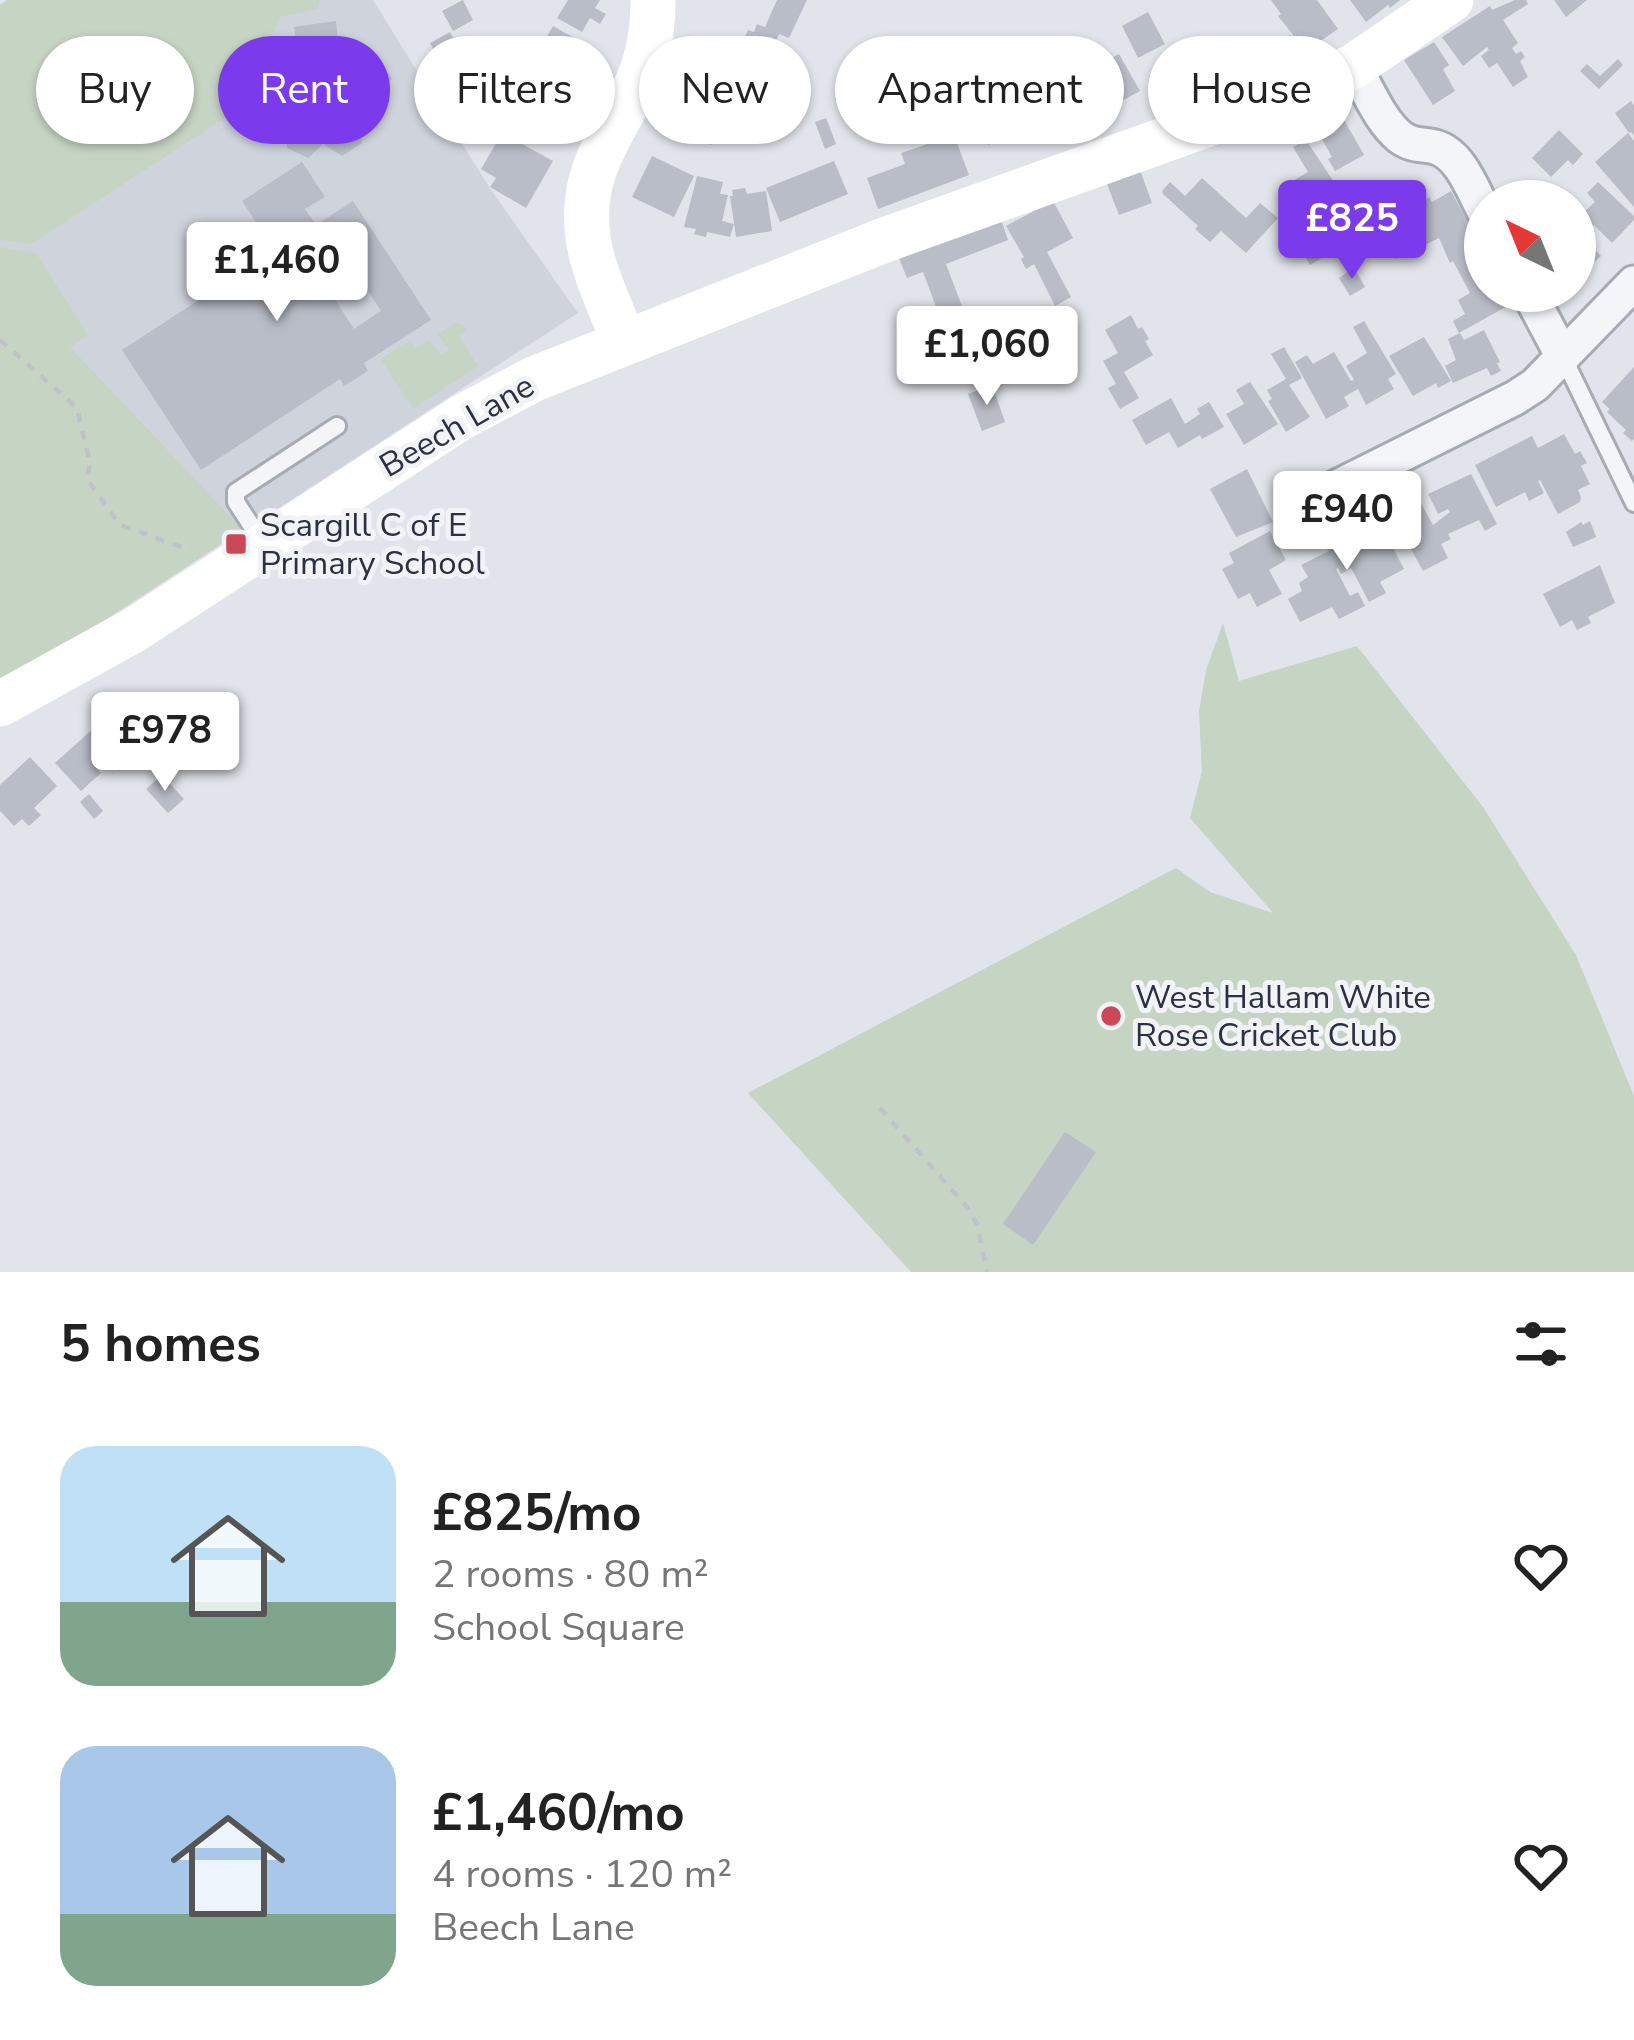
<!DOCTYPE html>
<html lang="en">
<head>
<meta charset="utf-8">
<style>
	:root { --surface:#fff; --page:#f2f2f2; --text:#222; --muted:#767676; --accent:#7c3aed }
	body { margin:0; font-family:"Nunito Sans",sans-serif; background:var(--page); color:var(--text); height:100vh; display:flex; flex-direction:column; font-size:45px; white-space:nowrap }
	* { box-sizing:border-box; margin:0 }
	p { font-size:39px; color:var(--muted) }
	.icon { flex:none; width:66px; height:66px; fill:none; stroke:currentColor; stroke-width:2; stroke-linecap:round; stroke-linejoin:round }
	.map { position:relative; height:1272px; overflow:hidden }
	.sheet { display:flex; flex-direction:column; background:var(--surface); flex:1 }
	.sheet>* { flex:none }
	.hud { position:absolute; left:36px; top:36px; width:1563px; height:108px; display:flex; gap:24px }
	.needle { width:78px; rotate:317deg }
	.controls { position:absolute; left:1464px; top:180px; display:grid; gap:24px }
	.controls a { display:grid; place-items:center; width:132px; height:132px; border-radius:50%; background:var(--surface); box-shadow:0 3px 9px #0004; font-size:60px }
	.price { position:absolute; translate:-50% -102px; padding:0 27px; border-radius:12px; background:#fff; color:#222; font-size:39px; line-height:78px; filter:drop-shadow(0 3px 6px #0008) }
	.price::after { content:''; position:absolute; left:50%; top:72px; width:36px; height:27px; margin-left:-18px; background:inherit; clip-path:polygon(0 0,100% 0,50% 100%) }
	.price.selected { background:var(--accent); color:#fff }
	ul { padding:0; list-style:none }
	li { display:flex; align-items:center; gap:36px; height:300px; padding:0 60px }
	li span { display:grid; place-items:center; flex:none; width:336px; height:240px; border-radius:36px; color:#555 }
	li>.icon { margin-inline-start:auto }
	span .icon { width:144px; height:144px; fill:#fffc; stroke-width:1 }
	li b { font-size:51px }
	h2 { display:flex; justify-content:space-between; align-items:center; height:144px; padding:0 60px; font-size:51px }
	.tag { padding:0 42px; border-radius:54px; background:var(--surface); box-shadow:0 3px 9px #0004; font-size:42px; line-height:108px }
	.tag.selected { background:var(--accent); color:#fff }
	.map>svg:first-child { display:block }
	.built { fill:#cfd3dc }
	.green { fill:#c6d4c3 }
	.building { fill:#b9bdc7; fill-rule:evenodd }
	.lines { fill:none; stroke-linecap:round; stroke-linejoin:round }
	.lane-casing { stroke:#a6abb4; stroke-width:22 }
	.street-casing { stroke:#a6abb4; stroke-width:39 }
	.path { stroke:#bfc2c9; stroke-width:4.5; stroke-dasharray:9 9; stroke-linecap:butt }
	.lane { stroke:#f4f5f8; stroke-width:16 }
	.street { stroke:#f4f5f8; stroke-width:33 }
	.secondary { stroke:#fff; stroke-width:45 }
	.poi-dot { fill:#cd4857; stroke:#f1f3f7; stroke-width:4.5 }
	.labels { text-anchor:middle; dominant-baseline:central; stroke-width:10; stroke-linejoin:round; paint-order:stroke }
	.street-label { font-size:33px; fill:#2a3142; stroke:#f1f3f7 }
	.poi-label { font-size:33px; fill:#2a3142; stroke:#f1f3f7; text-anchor:start }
</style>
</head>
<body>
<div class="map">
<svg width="1634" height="1272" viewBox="0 0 1634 1272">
	<rect width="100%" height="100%" fill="#e1e4ea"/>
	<path class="built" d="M7,0H373L489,187L578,313L268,515L258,514L240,526V532L0,309V5Z"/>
	<path class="green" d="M7,0H320L318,9L280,17L238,108L234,112L31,244L0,239V5Z
		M0,247L36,253L88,335L70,347L239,526L240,532L93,628L0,679Z
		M455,323L462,324L466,330L459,336L478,366L413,409L381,359L410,340L416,348L429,340L441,355L449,350L438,334Z
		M1223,623L1239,681L1357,646L1483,807L1576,955L1634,1096V1272H911L748,1093L1176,868L1210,892L1273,913L1190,818L1202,771L1199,711L1206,670Z"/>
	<path class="building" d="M463,0L473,20L453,31L442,11Z
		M568,0H600L595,8L606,14L600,24L590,18L582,32L557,18Z
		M777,0H807L789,38L779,34L774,45L797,56L770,114L732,97L741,77L733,74L744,49L740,47L748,30L754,32L757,24L765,27Z
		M1271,0H1317L1338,29L1306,51L1278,16L1281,14Z
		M1350,0H1400L1390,8L1388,5L1366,22Z
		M1515,0H1526L1528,4L1503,20L1518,43L1512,48L1516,54L1521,51L1525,57L1520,61L1528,77L1513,87L1497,63L1489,68L1481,56L1489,50L1487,47L1463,66L1442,37L1490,6L1492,10Z
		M1554,0H1587L1566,17Z
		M1148,12L1165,44L1138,58L1122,26Z
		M336,21L339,51L354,58L370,47L392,79L376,90L378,112L359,123L362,143L342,156L323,144L308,158L287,148V129L267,120L265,94L285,82L284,66L298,55L294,27Z
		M553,26L590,47L575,73L538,52Z
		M450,32L461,52L440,63L430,43Z
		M1291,35L1294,42L1297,41L1305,63L1193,105L1180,72L1205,62L1209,74L1214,72L1209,60L1219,56L1221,61L1244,52L1247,59L1250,58L1247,51Z
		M1434,42L1449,65L1443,69L1455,91L1433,105L1404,60Z
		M1119,54L1140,91L1073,128L1063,109L1068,106L1061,93L1077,84L1084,97L1089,95L1081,81L1097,73L1105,87L1107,85L1102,77L1110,72L1104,62Z
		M1618,59L1623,65L1599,89L1580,71L1587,64L1600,76Z
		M534,60L571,81L556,107L519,86Z
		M903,75L911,98L901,103L898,95L879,102L882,109L872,113L864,89L874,86L875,90L894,83L892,79Z
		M956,77L967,102L955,107L944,83Z
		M699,84L739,103L735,113L727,110L711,145L685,132L690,121L683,118Z
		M1020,89L1036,122L988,145L973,111Z
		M515,94L552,115L537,140L500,120Z
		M1631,101L1634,106V135L1631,132L1629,133L1615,113Z
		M949,103L960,126L948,131L937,109Z
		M1335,104L1364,155L1335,171L1328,159L1332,157L1310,118Z
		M826,118L836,144L825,149L815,122Z
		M1559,130L1583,154L1573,165L1568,160L1551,177L1532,158Z
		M502,133L553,161L526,208L490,187L496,178L481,169Z
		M1628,133L1634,141V207L1595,162Z
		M954,135L969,175L878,209L867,178L905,164L901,153Z
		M1306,140L1342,194L1328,202L1332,210L1322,215L1327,225L1312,233L1301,215L1286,223L1278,208L1293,201L1284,186L1308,172L1293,147Z
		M652,156L694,176L674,217L632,197Z
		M834,161L848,194L780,222L766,188Z
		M302,162L325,197L305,209L316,225L353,201L431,320L364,363L368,371L344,386L340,379L201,470L122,350L254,264L248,256L286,231L281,223L264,234L242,201ZM344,254L381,311L354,329L317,272Z
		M1139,167L1152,203L1119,215L1105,179Z
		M697,176L723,182L720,194L728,195L722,221L734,224L730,237L707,232L706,237L694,234L696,229L684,227Z
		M1202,178L1246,218L1260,203L1278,218L1246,253L1221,231L1210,242L1195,229L1198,226L1163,194L1162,191L1170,182L1185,196Z
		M1598,182L1634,216V220L1612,243L1594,225L1585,235L1575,223V203L1584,212L1595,202L1587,193Z
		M745,188L747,194L766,191L772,231L736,237L730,196H733L732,190Z
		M1451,191L1485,253V291H1507L1513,303L1459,333L1453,321L1465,314L1458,300L1470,293L1453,261L1450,263L1439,238L1396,259L1370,211L1389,200L1400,219L1418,209L1416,205L1429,197L1432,202Z
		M1053,201L1073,238L1047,252L1071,297L1055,306L1034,264L1026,269L1021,259L1024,257L1006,226Z
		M1000,217L1008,240L946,264L983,362L960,371L923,272L907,278L898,256Z
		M1354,217L1364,233L1310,265L1301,249Z
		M1575,227L1601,256L1575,279Z
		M1354,268L1365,287L1350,296L1339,278Z
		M1131,315L1138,329L1142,327L1149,339L1145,341L1153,355L1124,372L1139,398L1120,409L1108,388L1116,384L1103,361L1118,353L1105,330Z
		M1049,320L1060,341L1029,357L1018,335Z
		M1364,321L1396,374L1388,379L1394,389L1366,405L1358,389L1344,397L1349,406L1326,419L1295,362L1307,355L1313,364L1334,352L1351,381L1354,380L1346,366L1367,353L1353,327Z
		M1484,330L1500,362L1497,363L1501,371L1491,376L1487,368L1453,383L1445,366L1456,360L1448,339L1460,333L1464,340Z
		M1424,337L1451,381L1438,388L1436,383L1413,396L1389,356Z
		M1284,347L1302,378L1289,385L1310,417L1286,432L1268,401L1272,399L1267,390L1286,379L1271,354Z
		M1634,367V439L1632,441L1623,433L1626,430L1607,412L1610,409L1602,402Z
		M1250,382L1278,424L1244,445L1226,414L1244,404L1236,390Z
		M992,385L1005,422L982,431L968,394Z
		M1171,398L1185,424L1200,414L1197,409L1209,402L1224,427L1202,439L1200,435L1178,448L1169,432L1146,445L1132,420Z
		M1564,434L1575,454L1580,451L1587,463L1581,466L1590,484L1578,490L1581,497L1580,502L1558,514L1540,480L1538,481L1544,493L1529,501L1525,492L1496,507L1475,465L1532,436L1538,448Z
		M1247,469L1273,522L1236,537L1210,489Z
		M1471,474L1497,524L1485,531L1479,520L1448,534L1451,539L1441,544L1448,558L1423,571L1391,513L1418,498L1433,525L1450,512L1448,509L1438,514L1428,494Z
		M1378,519L1404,569L1380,582L1386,593L1369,602L1351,568L1341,574L1338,568L1336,569L1350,596L1358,592L1365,606L1339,619L1332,607L1300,622L1288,599L1302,591L1299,583L1308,577L1301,565L1329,551L1327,547Z
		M1590,521L1596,537L1573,547L1566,532L1581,522L1583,525Z
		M1270,531L1286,560L1269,570L1282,594L1257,607L1250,593L1238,599L1222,569L1234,563L1229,553Z
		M1600,565L1615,603L1588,617L1591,623L1577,630L1572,620L1560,627L1543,594Z
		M96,726L108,739L114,733L135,756L119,771L105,755L94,765L101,773L81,791L55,763Z
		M30,757L57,786L34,808L41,815L29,826L22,819L14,826L0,811V785Z
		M162,775L184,799L168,813L146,789Z
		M89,794L103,811L94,819L80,802Z
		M1065,1132L1096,1152L1033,1245L1003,1224Z"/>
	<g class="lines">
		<defs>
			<path id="lane" d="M1563,357L1634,503
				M262,542L236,502V492L337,426"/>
			<path id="street" d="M1354,66C1367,88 1380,121 1400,137C1412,146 1422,144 1435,147C1461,154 1473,191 1485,213
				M1528,291L1563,357
				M1315,498L1515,398L1535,385L1634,283"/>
		</defs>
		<use href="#lane" class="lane-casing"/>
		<use href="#street" class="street-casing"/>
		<path class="path" d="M0,340L77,408L90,463L87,479L120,525L190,550
			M880,1108L966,1206L977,1224L987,1272"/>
		<use href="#lane" class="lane"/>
		<use href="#street" class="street"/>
		<path class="secondary" d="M624,342C610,305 590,267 587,228C582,167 615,133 638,81C649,56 653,28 653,0
			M0,704L134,630L462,417L534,379L882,241L1309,88L1354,66L1451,0"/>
	</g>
	<g class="poi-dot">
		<rect x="224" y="532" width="24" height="24" rx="6"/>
		<circle cx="1111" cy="1016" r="12"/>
	</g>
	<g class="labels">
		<g class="street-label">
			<text transform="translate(457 426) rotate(-30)">Beech Lane</text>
		</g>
		<g class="poi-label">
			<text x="260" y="525">Scargill C of E<tspan x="260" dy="38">Primary School</tspan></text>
			<text x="1135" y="997">West Hallam White<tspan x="1135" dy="38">Rose Cricket Club</tspan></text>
		</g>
	</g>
</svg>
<div class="controls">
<a><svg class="needle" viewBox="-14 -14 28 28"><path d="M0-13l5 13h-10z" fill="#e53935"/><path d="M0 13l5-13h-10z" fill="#767676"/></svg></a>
</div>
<b class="price selected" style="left:1352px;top:282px">£825</b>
<b class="price" style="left:277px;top:324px">£1,460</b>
<b class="price" style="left:987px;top:408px">£1,060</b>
<b class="price" style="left:1347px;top:573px">£940</b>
<b class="price" style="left:165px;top:794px">£978</b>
<div class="hud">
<a class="tag">Buy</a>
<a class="tag selected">Rent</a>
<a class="tag">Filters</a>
<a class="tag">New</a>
<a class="tag">Apartment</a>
<a class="tag">House</a>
</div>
</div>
<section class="sheet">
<h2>5 homes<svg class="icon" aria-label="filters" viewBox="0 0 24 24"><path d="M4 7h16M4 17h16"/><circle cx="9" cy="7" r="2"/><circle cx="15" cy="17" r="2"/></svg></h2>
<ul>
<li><span style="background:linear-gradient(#bfe0f5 65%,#7fa58c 0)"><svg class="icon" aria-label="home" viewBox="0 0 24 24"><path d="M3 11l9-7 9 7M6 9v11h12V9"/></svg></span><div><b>£825/mo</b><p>2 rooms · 80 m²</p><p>School Square</p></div><svg class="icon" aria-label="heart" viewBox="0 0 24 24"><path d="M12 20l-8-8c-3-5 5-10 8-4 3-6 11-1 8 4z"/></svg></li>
<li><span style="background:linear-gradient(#a9c7e8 70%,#7fa58c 0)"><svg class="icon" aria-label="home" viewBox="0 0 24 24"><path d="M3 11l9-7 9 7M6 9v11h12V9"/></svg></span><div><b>£1,460/mo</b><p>4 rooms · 120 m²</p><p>Beech Lane</p></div><svg class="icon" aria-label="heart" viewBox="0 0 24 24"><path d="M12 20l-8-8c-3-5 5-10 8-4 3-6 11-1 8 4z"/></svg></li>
</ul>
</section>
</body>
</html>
